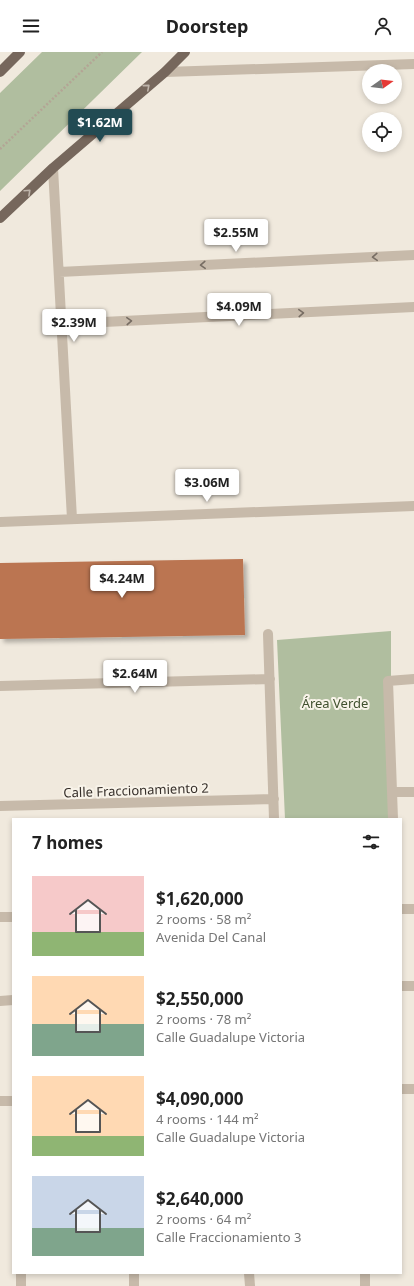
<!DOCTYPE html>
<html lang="en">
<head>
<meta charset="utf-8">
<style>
	:root { --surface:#fff; --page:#f2f2f2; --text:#222; --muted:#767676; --accent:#224b53 }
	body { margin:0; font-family:"Noto Sans",sans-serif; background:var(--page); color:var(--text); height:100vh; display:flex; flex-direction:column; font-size:15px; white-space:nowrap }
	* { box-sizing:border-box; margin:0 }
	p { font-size:13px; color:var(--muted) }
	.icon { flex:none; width:22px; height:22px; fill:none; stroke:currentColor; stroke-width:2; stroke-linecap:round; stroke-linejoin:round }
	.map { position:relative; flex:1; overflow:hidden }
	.drawer { position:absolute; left:12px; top:766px; width:390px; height:456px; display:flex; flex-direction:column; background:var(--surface); border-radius:0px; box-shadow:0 2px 6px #0003 }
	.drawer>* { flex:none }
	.needle { width:26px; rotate:76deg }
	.fabs { position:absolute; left:362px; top:12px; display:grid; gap:8px }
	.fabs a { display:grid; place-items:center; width:40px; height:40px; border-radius:50%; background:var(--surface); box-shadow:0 2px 6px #0003; font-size:20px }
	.price { position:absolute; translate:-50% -34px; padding:0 9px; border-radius:4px; background:#fff; color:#222; font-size:13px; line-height:26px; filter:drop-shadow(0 1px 2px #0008) }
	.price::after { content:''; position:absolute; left:50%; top:24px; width:12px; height:9px; margin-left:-6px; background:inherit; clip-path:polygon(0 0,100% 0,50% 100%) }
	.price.selected { background:var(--accent); color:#fff }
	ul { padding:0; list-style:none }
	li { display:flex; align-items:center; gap:12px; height:100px; padding:0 20px }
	li span { display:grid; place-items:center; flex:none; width:112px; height:80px; border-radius:0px; color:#555 }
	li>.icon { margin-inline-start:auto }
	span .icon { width:48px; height:48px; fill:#fffc; stroke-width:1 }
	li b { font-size:17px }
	h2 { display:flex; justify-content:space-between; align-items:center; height:48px; padding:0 20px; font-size:17px }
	header { display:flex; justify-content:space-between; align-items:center; height:52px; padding:0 20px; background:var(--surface); font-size:18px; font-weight:700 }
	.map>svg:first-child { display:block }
	.green { fill:#b0be9f }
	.building { fill:#bb7551; filter:url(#shadow) }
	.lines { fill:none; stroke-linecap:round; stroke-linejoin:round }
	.path { stroke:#b3a595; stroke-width:2.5; stroke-dasharray:2 2; stroke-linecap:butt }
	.minor { stroke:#c7baaa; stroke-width:10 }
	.major { stroke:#76675c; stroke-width:10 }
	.oneway { stroke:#beb4aa }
	.oneway2 { stroke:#776d63 }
	.labels { text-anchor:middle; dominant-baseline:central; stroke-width:4; stroke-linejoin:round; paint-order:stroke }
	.park-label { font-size:13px; fill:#41512f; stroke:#f8f3e9 }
	.street-label { font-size:13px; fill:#352e29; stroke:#f8f3e9 }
</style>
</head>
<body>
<header><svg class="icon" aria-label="menu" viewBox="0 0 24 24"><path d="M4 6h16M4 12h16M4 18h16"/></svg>Doorstep<svg class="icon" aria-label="person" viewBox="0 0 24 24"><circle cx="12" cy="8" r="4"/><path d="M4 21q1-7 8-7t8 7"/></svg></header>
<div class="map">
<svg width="414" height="1234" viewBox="0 0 414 1234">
	<defs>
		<filter id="shadow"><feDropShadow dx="3.5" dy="3.5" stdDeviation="2" flood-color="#0004"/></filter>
	</defs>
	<rect width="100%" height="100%" fill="#f0e9dd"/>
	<path class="green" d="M42,0H142L0,139V41Z
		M391,579V767H285L277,588Z"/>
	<path class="building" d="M243,507L245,583L0,587V511Z"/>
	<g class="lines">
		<path class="path" d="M0,97L102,0"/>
		<path class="minor" d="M165,20L414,12
			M53,116L72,467
			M59,220L414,203
			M62,272L414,255
			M0,470L414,454
			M268,582L274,767
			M0,634L270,627
			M392,740H414
			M0,754L274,747
			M393,767L388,629L414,627
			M401,857H414
			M0,865H13
			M401,934H414
			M0,949L13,948
			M401,1037H414
			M0,1049H13
			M21,1221V1234
			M134,1221V1234
			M249,1221L250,1234
			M365,1221V1234"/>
		<path class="major" d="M0,20L20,0
			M0,166L53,116L165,20L185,0"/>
	</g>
	<defs><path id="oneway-chevron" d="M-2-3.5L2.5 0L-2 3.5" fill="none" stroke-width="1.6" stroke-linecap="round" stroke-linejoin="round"/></defs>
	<g class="oneway">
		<use href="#oneway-chevron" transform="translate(147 35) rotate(-41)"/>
		<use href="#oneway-chevron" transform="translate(28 140) rotate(-43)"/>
	</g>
	<g class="oneway2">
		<use href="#oneway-chevron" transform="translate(375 205) rotate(177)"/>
		<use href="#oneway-chevron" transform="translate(203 213) rotate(177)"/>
		<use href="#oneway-chevron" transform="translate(301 261) rotate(-3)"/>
		<use href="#oneway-chevron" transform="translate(129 269) rotate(-3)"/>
	</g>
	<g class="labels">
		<g class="park-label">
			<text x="335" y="651">Área Verde</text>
		</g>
		<g class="street-label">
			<text transform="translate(136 738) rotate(-2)">Calle Fraccionamiento 2</text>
		</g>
	</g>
</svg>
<div class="fabs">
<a><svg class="needle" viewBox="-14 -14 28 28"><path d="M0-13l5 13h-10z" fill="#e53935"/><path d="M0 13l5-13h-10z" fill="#767676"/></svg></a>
<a><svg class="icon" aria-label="locate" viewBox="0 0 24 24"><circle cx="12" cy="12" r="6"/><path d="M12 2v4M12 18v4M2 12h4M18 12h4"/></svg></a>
</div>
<b class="price selected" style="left:100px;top:91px">$1.62M</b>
<b class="price" style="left:236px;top:201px">$2.55M</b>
<b class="price" style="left:239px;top:275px">$4.09M</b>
<b class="price" style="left:74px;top:291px">$2.39M</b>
<b class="price" style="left:207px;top:451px">$3.06M</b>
<b class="price" style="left:122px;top:547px">$4.24M</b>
<b class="price" style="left:135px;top:642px">$2.64M</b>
<section class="drawer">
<h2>7 homes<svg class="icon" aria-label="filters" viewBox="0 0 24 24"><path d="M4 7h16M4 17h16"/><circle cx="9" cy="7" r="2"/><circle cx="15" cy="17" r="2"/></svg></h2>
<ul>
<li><span style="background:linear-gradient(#f6c9c9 70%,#8fb573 0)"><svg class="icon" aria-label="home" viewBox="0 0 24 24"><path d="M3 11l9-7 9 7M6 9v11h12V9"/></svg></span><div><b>$1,620,000</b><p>2 rooms · 58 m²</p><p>Avenida Del Canal</p></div></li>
<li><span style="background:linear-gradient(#ffd9b3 60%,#7fa58c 0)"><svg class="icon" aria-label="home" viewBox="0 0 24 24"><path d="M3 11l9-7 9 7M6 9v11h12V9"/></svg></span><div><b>$2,550,000</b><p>2 rooms · 78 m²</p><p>Calle Guadalupe Victoria</p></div></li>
<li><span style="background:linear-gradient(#ffd9b3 75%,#8fb573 0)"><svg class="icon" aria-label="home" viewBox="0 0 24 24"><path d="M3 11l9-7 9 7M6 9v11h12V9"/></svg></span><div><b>$4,090,000</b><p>4 rooms · 144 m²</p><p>Calle Guadalupe Victoria</p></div></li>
<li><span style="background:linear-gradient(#c9d6e8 65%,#7fa58c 0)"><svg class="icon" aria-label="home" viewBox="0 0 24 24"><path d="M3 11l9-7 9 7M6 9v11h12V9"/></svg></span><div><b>$2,640,000</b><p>2 rooms · 64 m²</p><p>Calle Fraccionamiento 3</p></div></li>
</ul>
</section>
</div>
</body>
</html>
